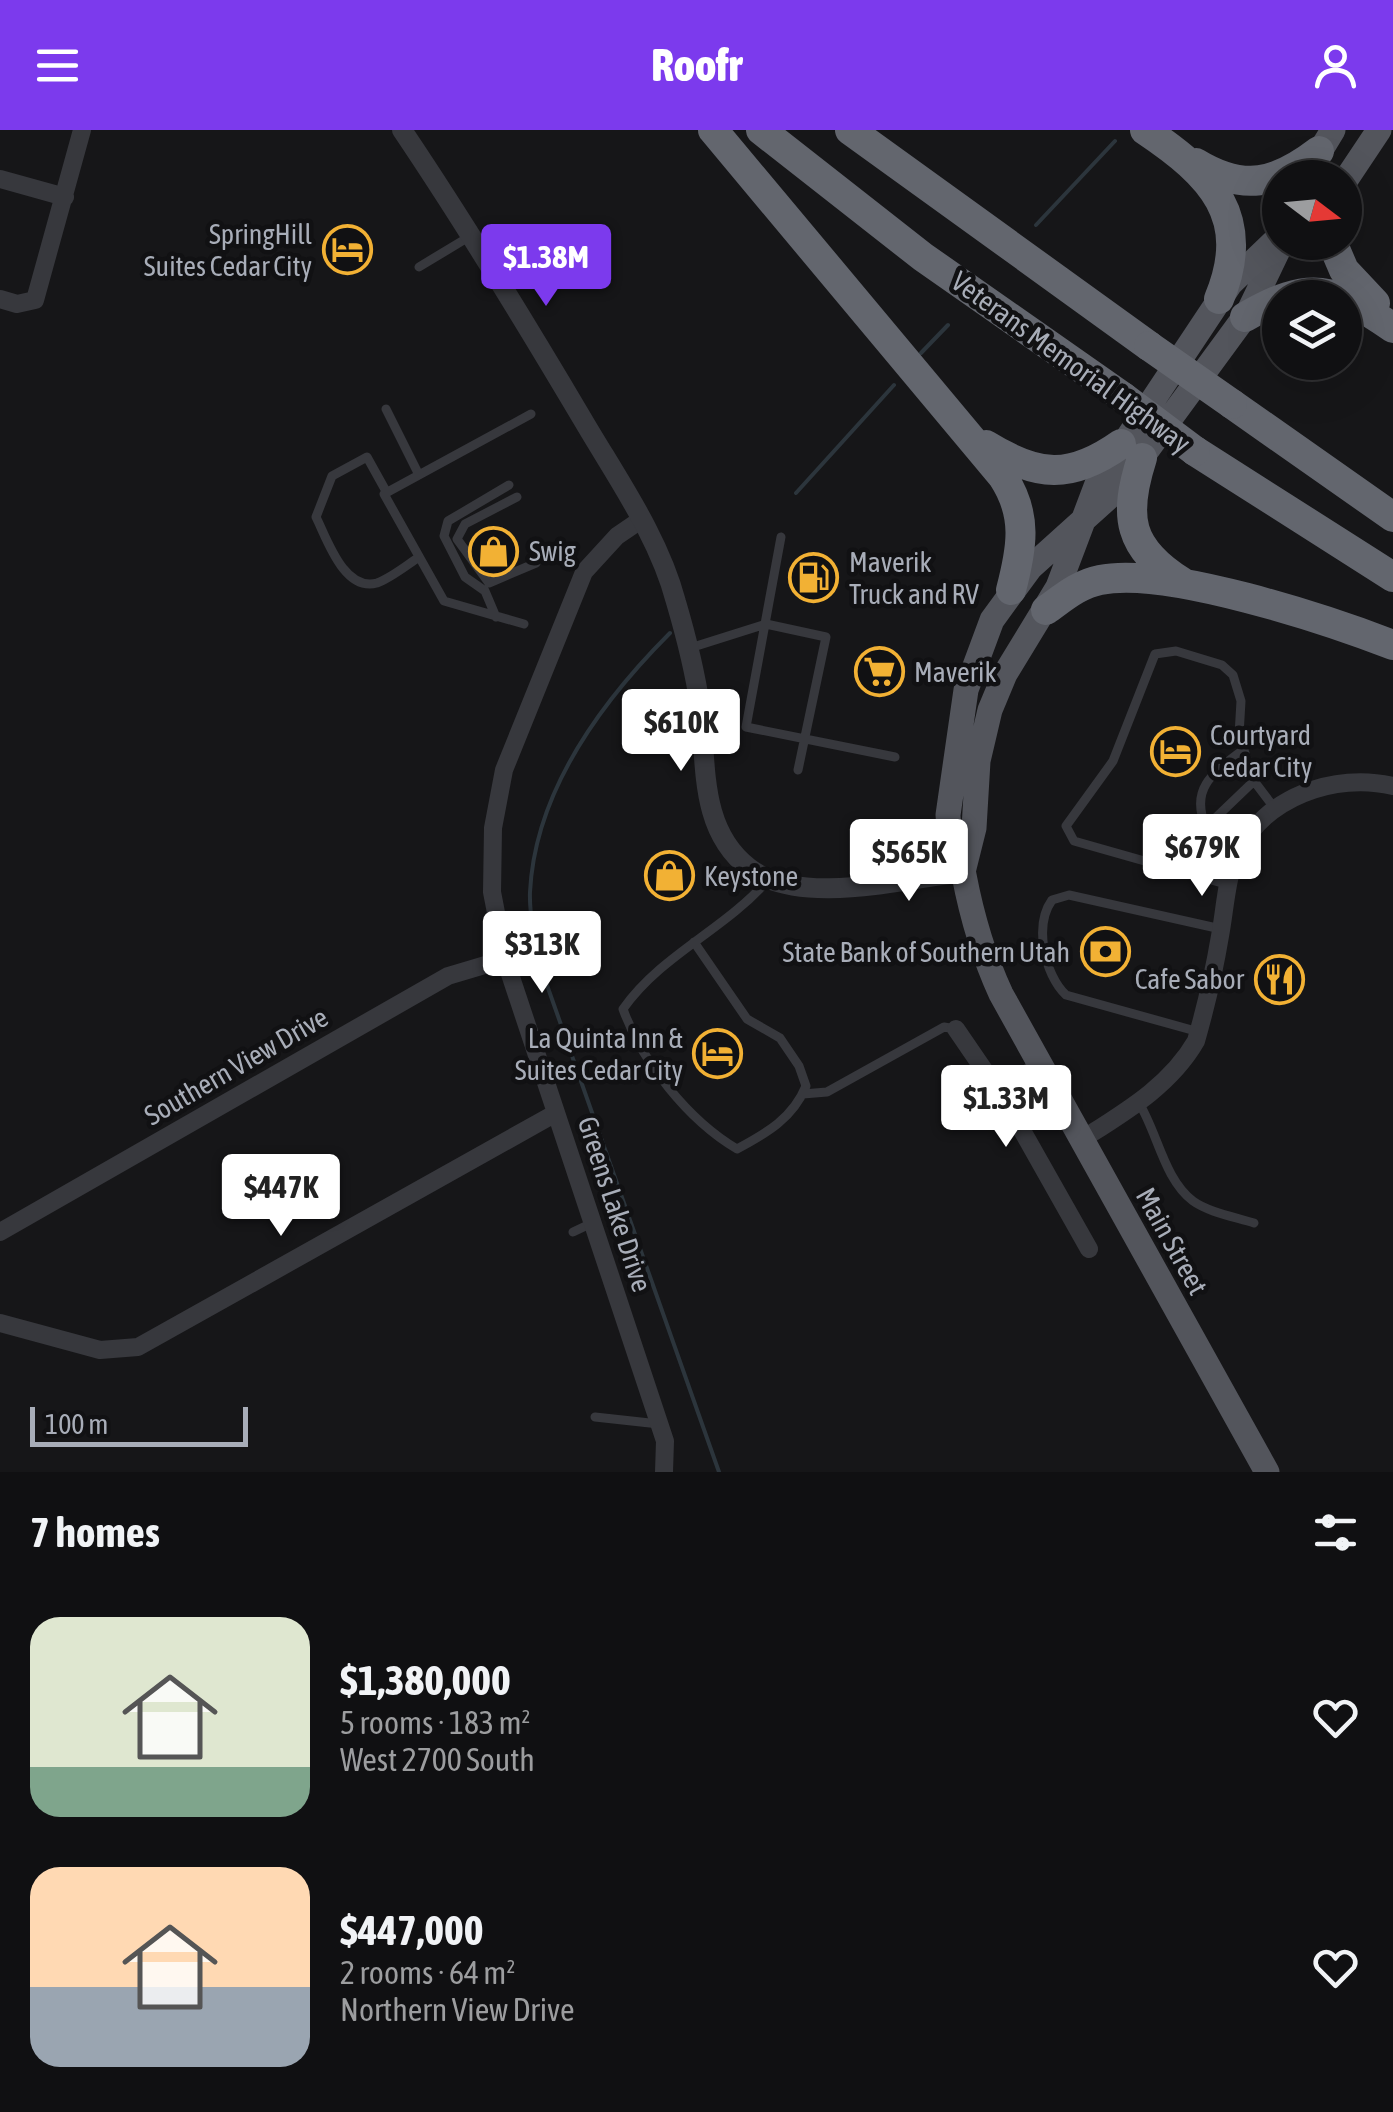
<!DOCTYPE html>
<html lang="en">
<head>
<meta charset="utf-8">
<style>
	:root { --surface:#101012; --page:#1e1e20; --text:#f1f3f6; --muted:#9c9d9f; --line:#303032; --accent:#7c3aed }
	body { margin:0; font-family:"Asap Condensed",sans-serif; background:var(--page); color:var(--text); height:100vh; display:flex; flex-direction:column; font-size:38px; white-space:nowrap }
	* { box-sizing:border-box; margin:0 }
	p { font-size:32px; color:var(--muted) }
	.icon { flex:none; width:55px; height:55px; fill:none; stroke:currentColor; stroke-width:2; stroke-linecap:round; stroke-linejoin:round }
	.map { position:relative; height:1342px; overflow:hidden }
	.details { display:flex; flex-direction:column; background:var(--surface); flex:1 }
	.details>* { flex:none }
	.needle { width:65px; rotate:106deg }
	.fabs { position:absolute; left:1262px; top:30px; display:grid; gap:20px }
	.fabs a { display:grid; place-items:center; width:100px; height:100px; border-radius:50%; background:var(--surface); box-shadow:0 10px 40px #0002,0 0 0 2px var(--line); font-size:50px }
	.scale { position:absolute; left:30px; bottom:25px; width:218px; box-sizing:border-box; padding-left:10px; border:5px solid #a8adb8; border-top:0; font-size:28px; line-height:35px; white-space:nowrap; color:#a8adb8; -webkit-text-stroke:8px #111113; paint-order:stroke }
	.price { position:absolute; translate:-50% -85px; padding:0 22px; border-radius:10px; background:#fff; color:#222; font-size:32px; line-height:65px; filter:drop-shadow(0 2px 5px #0008) }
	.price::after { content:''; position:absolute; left:50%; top:60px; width:30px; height:22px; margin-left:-15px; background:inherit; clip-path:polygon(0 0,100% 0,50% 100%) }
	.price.selected { background:var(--accent); color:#fff }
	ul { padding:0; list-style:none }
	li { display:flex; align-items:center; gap:30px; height:250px; padding:0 30px }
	li span { display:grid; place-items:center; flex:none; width:280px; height:200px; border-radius:30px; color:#555 }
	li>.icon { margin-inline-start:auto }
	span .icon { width:120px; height:120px; fill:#fffc; stroke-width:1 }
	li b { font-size:42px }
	h2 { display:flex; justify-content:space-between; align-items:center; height:120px; padding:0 30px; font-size:42px }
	header { display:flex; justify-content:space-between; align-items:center; height:130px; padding:0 30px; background:var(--accent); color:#fff; font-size:45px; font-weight:800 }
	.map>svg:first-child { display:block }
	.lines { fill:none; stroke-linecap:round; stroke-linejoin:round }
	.stream { stroke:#2c353c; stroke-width:4 }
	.service { stroke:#37383d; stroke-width:9 }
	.minor { stroke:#37383d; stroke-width:18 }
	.tertiary { stroke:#37383d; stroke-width:20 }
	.primary { stroke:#53555c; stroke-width:25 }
	.motorway { stroke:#63666e; stroke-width:30 }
	.motorway-bridge { stroke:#63666e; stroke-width:30 }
	.labels { text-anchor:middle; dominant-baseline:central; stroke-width:9; stroke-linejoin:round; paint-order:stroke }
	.poi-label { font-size:28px; fill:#a8adb8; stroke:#111113; text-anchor:start }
	.street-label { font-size:28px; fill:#a8adb8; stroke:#111113 }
</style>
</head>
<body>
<header><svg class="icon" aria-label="menu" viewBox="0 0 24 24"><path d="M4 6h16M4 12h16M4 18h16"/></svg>Roofr<svg class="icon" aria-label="person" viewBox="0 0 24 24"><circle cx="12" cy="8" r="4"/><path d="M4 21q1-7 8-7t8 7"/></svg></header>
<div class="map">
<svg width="1393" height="1342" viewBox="0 0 1393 1342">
	<rect width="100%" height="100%" fill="#161618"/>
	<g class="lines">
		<path class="stream" d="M1036,95L1115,11
			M921,223L948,195
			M796,363L894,255
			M670,503C601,572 535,661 530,762C529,782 534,804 536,824L719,1342"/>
		<path class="service" d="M419,137L472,105
			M386,279L419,345
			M387,363L367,327L332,346L316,387C327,409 344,462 377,453C391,448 407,435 419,427
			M517,367L465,394L457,409L489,453L536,433
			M781,407L746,597L895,627
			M496,487L485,461L465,447L444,406L448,391L509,355
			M524,494L444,471L384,364L531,284
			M690,518L766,494L826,507L798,640
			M1206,697C1189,658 1214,642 1243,620
			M1187,743L1206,697L1254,651
			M1229,755L1074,711L1066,696L1113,631L1155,524L1176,521L1222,535L1233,545L1241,571L1239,605L1254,651L1276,680
			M694,812L747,889L780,908L799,936L806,956C793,988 767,1003 737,1019C688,990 642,932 623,879C661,825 724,800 767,751
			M1199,902L1066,865C1044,844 1034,795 1052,770L1069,765L1221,799
			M803,964L827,962L944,897L956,899
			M1139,973C1158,1004 1164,1049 1193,1071C1208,1082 1235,1087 1254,1093
			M573,1102L592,1093
			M595,1287L659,1294"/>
		<path class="minor" d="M0,49L65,67
			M0,169L17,174L35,170L82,0
			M642,389L617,406L584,442L504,640L493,698L492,762L505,829L665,1311L664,1342
			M956,899L1006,972L1089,1119
			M1006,972L1038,932
			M1081,1010C1125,982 1170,956 1196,911C1206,876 1214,842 1220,806C1225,780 1226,749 1237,724C1264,667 1335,642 1393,656
			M0,1102L448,846L505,829
			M0,1193L100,1220L138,1217L556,983"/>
		<path class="tertiary" d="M402,0C466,95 525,192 583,290C617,348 659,407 676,472C686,506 695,542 700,576C707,632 698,699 749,738C800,777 902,749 963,742"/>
		<path class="primary" d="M1310,38L1333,0
			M1345,51L1379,0
			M963,742L974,698L978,631L990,580L1005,544L1058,457L1097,354L1230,154L1280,106
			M1267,1342L1001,864C983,825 972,787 964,745C959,724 948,707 948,685L966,560L992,490L1030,438L1120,357L1249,181L1282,112"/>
		<path class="motorway" d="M713,0L1003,347C1028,385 1022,418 1011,460
			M761,0L923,127L1123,267
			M850,0L1149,216
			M1145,0C1212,45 1253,87 1219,169
			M1196,33C1244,62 1276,54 1319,21
			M1332,112L1344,140L1375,173
			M1245,187C1310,149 1334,157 1393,198
			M1232,274L1393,387
			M986,315C1038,347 1070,350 1121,314
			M1195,321L1393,447
			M1142,328C1123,387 1128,418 1182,452
			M1046,480C1063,468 1079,454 1100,450C1166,436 1328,490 1393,515"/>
		<path class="motorway-bridge" d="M1149,216L1232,274
			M1123,267L1195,321"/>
	</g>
	<defs>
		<symbol id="hotel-ring" viewBox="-11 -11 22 22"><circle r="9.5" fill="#111113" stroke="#f2b134" stroke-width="1.5"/><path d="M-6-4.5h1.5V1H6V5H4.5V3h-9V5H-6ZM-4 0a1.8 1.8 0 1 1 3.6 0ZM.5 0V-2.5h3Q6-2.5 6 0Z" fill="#f2b134"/></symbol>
		<symbol id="shop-ring" viewBox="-11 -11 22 22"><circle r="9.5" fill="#111113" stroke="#f2b134" stroke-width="1.5"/><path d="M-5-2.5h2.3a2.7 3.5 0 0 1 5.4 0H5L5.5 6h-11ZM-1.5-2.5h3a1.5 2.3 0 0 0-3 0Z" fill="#f2b134"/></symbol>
		<symbol id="fuel-ring" viewBox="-11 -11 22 22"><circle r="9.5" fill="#111113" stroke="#f2b134" stroke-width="1.5"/><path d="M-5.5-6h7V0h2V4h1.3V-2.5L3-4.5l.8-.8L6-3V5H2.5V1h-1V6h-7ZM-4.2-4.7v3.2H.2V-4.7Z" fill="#f2b134"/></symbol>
		<symbol id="supermarket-ring" viewBox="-11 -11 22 22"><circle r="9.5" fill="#111113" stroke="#f2b134" stroke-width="1.5"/><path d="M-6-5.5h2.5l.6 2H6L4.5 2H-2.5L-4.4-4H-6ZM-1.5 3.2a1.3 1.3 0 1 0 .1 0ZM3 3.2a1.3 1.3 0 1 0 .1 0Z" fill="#f2b134"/></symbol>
		<symbol id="bank-ring" viewBox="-11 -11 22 22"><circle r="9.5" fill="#111113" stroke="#f2b134" stroke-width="1.5"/><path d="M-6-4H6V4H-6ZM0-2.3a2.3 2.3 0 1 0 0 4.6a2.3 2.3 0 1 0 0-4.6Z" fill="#f2b134"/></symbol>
		<symbol id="restaurant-ring" viewBox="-11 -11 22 22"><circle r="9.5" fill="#111113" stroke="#f2b134" stroke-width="1.5"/><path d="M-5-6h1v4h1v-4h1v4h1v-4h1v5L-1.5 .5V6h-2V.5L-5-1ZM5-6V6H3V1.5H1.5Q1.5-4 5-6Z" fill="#f2b134"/></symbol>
	</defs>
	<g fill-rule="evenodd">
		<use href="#hotel-ring" x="320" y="92" width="55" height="55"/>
		<use href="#shop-ring" x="466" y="394" width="55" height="55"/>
		<use href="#fuel-ring" x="786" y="420" width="55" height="55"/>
		<use href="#supermarket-ring" x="852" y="514" width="55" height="55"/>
		<use href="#hotel-ring" x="1148" y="594" width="55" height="55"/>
		<use href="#shop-ring" x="642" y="718" width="55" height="55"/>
		<use href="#bank-ring" x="1078" y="794" width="55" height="55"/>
		<use href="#restaurant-ring" x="1252" y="822" width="55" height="55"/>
		<use href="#hotel-ring" x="690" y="896" width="55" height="55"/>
	</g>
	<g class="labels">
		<g class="poi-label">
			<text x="312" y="104" text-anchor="end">SpringHill<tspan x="312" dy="32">Suites Cedar City</tspan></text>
			<text x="529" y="421">Swig</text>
			<text x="849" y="432">Maverik<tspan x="849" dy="32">Truck and RV</tspan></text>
			<text x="914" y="542">Maverik</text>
			<text x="1210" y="605">Courtyard<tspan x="1210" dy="32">Cedar City</tspan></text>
			<text x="704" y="746">Keystone</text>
			<text x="1070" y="822" text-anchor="end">State Bank of Southern Utah</text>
			<text x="1244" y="849" text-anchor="end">Cafe Sabor</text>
			<text x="683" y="908" text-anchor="end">La Quinta Inn &amp;<tspan x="683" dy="32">Suites Cedar City</tspan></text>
		</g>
		<g class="street-label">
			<text transform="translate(1071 232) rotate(36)">Veterans Memorial Highway</text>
			<text transform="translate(236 936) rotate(-30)">Southern View Drive</text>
			<text transform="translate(615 1074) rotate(72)">Greens Lake Drive</text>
			<text transform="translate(1172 1111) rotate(61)">Main Street</text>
		</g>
	</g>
</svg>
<div class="fabs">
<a><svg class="needle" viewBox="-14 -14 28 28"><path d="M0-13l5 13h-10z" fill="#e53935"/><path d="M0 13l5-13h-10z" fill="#9c9d9f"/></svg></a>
<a><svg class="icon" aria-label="layers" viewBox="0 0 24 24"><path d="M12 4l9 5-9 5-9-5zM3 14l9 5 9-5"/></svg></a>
</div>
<div class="scale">100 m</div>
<b class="price selected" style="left:546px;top:179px">$1.38M</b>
<b class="price" style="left:681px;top:644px">$610K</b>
<b class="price" style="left:1202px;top:769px">$679K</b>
<b class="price" style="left:909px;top:774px">$565K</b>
<b class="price" style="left:542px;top:866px">$313K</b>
<b class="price" style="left:1006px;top:1020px">$1.33M</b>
<b class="price" style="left:281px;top:1109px">$447K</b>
</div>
<section class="details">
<h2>7 homes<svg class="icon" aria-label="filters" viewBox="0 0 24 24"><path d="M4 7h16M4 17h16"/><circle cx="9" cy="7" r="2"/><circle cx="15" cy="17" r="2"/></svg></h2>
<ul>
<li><span style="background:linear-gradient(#dfe7d0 75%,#7fa58c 0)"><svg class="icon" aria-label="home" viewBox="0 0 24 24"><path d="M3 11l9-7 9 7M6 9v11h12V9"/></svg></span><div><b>$1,380,000</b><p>5 rooms · 183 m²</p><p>West 2700 South</p></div><svg class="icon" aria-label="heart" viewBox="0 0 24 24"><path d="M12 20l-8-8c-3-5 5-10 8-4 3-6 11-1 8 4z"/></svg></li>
<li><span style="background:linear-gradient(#ffd9b3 60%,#9aa5b1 0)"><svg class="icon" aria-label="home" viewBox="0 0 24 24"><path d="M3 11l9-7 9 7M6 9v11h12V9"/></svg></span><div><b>$447,000</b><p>2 rooms · 64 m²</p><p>Northern View Drive</p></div><svg class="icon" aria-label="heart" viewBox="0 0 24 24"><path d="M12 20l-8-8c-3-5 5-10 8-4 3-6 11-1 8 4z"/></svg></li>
</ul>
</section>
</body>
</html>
